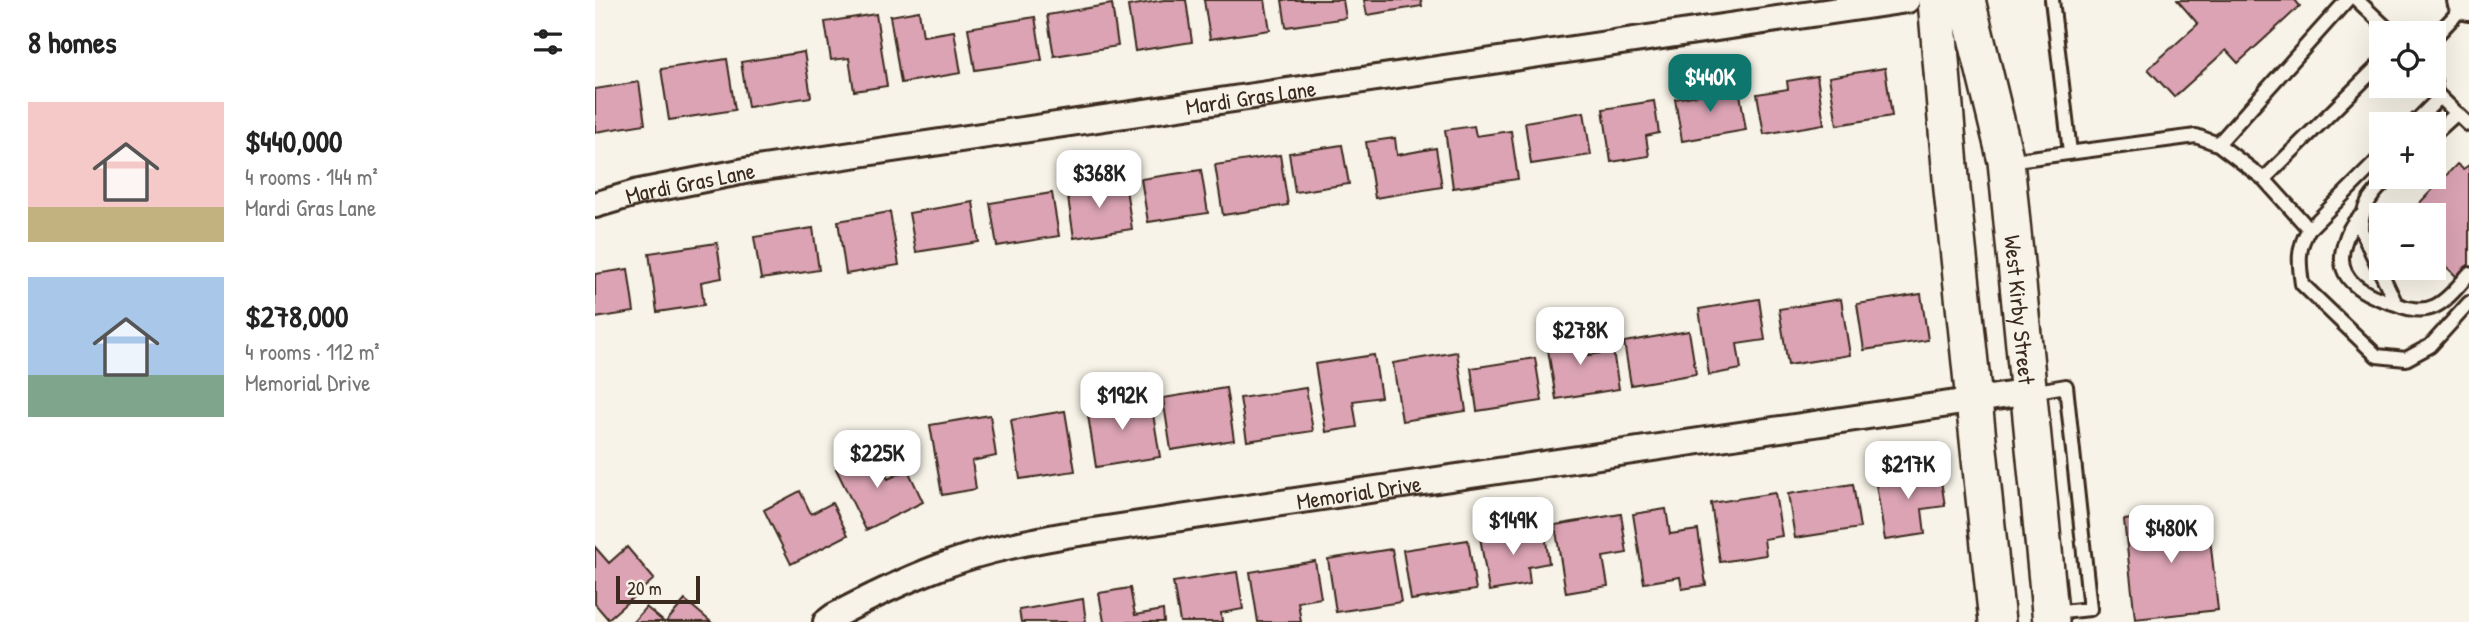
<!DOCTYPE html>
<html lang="en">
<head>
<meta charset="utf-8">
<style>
	:root { --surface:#fff; --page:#f6f6f6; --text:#222; --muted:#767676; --accent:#0f766e }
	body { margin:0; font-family:"Patrick Hand",sans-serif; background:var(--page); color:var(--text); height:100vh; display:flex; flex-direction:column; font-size:26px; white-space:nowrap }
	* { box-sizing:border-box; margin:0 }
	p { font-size:23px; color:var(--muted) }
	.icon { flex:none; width:38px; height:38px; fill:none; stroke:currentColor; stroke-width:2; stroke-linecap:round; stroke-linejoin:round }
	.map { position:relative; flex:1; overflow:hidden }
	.drawer { display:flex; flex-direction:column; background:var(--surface); width:595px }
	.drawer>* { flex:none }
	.fabs { position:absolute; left:1774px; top:21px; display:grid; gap:14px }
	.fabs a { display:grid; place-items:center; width:77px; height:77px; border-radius:0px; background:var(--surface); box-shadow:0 7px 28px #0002; font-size:35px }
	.scale { position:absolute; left:21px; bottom:18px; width:84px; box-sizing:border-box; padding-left:7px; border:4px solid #3b2a1e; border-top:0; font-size:19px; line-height:24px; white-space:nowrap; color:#3b2a1e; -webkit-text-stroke:5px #f7f3e8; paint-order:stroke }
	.price { position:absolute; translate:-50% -60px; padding:0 16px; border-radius:14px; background:#fff; color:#222; font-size:23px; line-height:46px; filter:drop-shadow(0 2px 4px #0008) }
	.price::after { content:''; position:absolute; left:50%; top:42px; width:21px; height:16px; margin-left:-10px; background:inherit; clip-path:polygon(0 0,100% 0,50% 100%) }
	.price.active { background:var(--accent); color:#fff }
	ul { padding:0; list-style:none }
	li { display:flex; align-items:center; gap:21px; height:175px; padding:0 28px }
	li span { display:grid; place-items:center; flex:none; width:196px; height:140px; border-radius:0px; color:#555 }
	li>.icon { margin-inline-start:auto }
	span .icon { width:84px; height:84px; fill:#fffc; stroke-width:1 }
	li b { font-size:30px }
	h2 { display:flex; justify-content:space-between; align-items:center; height:84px; padding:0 28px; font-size:30px }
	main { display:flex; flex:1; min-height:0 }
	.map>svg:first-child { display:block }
	.building { fill:#dba3b4; stroke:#3b2a1e; stroke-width:2 }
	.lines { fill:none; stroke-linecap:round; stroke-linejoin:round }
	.service-casing { stroke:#3b2a1e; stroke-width:18 }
	.minor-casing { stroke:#3b2a1e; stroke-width:30 }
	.secondary-casing { stroke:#3b2a1e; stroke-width:40 }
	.primary-casing { stroke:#3b2a1e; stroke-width:44 }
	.service { stroke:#f7f3e8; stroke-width:12 }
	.minor { stroke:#f7f3e8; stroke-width:24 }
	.secondary { stroke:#f7f3e8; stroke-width:35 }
	.primary { stroke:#f7f3e8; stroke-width:38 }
	.labels { text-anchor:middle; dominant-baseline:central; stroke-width:5; stroke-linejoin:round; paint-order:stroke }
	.street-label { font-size:23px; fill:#3b2a1e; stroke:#f7f3e8 }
</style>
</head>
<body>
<main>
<section class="drawer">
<h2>8 homes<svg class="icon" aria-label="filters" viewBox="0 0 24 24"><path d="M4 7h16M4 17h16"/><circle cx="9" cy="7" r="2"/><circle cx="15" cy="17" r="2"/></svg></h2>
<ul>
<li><span style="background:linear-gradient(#f6c9c9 75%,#c2b280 0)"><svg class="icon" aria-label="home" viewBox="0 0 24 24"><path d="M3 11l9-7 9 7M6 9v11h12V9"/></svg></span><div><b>$440,000</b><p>4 rooms · 144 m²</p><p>Mardi Gras Lane</p></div></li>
<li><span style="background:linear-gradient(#a9c7e8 70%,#7fa58c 0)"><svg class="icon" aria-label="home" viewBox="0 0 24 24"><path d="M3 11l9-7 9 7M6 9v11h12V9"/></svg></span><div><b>$278,000</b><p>4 rooms · 112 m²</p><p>Memorial Drive</p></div></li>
</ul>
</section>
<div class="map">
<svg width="1874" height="622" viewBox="0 0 1874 622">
	<rect width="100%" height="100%" fill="#f7f3e8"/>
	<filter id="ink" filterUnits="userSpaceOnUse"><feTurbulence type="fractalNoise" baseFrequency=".0143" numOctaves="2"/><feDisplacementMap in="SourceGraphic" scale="14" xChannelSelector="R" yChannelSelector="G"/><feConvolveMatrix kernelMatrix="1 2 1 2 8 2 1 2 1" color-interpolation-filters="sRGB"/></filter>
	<g filter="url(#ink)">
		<path class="building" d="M569,0H591L597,42L540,51L533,6Z
			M609,0H670L675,30L615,39Z
			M687,0H748L751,18L691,27Z
			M769,0H826L827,6L772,15Z
			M1582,0H1700L1705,6L1643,63L1631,50L1579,97L1553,69L1603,24Z
			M517,4L523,46L459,56L452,15Z
			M324,11L328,36L359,31L366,73L306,83L295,16Z
			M281,14L292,86L259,91L254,58L236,60L230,22Z
			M440,17L447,60L380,70L373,28Z
			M209,52L216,97L153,107L146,62Z
			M132,59L140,110L74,120L66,69Z
			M1290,68L1297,116L1242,125L1234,77Z
			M1222,76L1229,124L1169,134L1162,94L1193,89L1192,81Z
			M44,82L50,124L0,132V89Z
			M1144,88L1151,130L1087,141L1080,99Z
			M1059,101L1064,133L1051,136L1054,156L1016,162L1008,109Z
			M989,112L996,155L936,164L930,122Z
			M879,126L881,136L916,131L923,179L858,188L850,130Z
			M800,138L802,155L841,148L847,187L780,198L771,142Z
			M747,145L754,184L700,192L694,153Z
			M685,155L693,205L628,215L620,165Z
			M1862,164L1868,169L1874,165V264L1862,277L1839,255V215H1813Z
			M606,170L613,213L553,222L546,179Z
			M530,182L537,229L479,238L472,191Z
			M457,193L464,236L402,246L395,203Z
			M378,202L384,242L321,252L314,213Z
			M295,212L304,265L251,274L243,221Z
			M218,228L224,270L166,279L159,237Z
			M122,243L127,278L106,282L109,305L62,312L54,253Z
			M33,269L39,312L0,318V274Z
			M1326,294L1333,340L1269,350L1262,304Z
			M1164,299L1170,340L1142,344L1146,369L1114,375L1104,309Z
			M1246,299L1255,355L1193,365L1184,309Z
			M990,331L994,355L1018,351L1024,389L961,399L951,337Z
			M1094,331L1101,374L1036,385L1029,342Z
			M862,352L871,411L807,421L798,363Z
			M779,355L786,397L758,401L762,427L731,432L720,364Z
			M940,358L947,401L882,411L876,368Z
			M631,388L639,440L576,450L568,398Z
			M711,388L718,431L652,441L645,398Z
			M537,395L539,410L557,408L565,457L501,467L491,402Z
			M470,411L480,471L425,479L416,420Z
			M395,415L401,456L377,461L381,489L347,495L335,425Z
			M278,450L293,479L313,470L328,502L271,530L241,469Z
			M1344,468L1350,506L1327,509L1330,534L1290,540L1280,478Z
			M1258,484L1265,528L1200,538L1193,494Z
			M205,491L216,514L237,503L253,535L196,564L169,510Z
			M1180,493L1187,536L1169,539L1171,555L1125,562L1116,503Z
			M1071,509L1075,534L1103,530L1111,585L1087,589L1085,577L1049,583L1038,514Z
			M1612,511L1623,610L1540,619L1529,520Z
			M1026,514L1032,553L1008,557L1013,586L971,593L960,525Z
			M949,526L954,563L933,567L935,584L894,591L885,537Z
			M873,540L881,590L816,600L808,550Z
			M0,547L14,563L32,547L59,579L13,619L0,604Z
			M797,549L806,602L741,612L733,559Z
			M720,561L726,598L703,602L706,622H663L655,572Z
			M642,572L648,609L626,613L627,622H585L578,582Z
			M535,588L540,615L568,610L569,622H509L504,593Z
			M488,599L491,622H426L424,610Z
			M90,600L116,622H71Z
			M51,607L69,622H38Z"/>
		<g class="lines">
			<defs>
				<path id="service" d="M1457,0L1475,152
					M1762,0L1797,33
					M1839,38L1871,4
					M1839,80L1841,93L1874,125
					M1818,124L1845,97
					M1839,134L1862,113
					M1623,144L1752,0
					M1787,156L1714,229C1702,248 1704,263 1707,284L1782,356L1811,359L1835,346L1874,303
					M1413,161L1601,136L1623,144L1669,179L1787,62
					M1795,177C1778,193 1766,206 1766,230L1801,304C1838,320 1851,300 1874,274
					M1669,179L1714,229
					M1766,216C1756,223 1752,234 1749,245C1738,281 1772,296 1801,304
					M1436,392L1471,386L1495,609L1458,613"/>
				<g id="minor">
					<path id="s1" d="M0,205L44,192L155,170L1312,0"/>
					<path id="s2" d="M231,622L239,616C277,596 315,577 356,563C394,549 433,542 471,535L1435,392"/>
				</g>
				<g id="secondary">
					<path d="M1341,0L1357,190L1402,622"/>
					<path id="s3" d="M1372,0L1411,161L1456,622"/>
				</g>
				<path id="primary" d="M1872,0L1874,1"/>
			</defs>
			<use href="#service" class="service-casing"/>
			<use href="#minor" class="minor-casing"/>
			<use href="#secondary" class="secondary-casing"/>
			<use href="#primary" class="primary-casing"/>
			<use href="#service" class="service"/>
			<use href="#minor" class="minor"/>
			<use href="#secondary" class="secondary"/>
			<use href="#primary" class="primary"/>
		</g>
	</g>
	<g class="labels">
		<g class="street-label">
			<text stroke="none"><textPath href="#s1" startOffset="665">Mardi Gras Lane</textPath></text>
			<text stroke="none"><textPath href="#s1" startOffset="98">Mardi Gras Lane</textPath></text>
			<text stroke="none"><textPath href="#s3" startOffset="315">West Kirby Street</textPath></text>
			<text stroke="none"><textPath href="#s2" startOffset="553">Memorial Drive</textPath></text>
		</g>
	</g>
</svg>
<div class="fabs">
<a><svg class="icon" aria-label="locate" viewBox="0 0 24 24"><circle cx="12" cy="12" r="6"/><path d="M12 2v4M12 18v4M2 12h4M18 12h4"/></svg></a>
<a>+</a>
<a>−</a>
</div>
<div class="scale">20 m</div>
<b class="price active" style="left:1115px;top:114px">$440K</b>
<b class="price" style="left:504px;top:210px">$368K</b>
<b class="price" style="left:985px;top:367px">$278K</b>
<b class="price" style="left:527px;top:432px">$192K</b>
<b class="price" style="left:282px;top:490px">$225K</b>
<b class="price" style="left:1313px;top:501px">$217K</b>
<b class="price" style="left:918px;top:557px">$149K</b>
<b class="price" style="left:1576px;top:565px">$480K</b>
</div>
</main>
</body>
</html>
